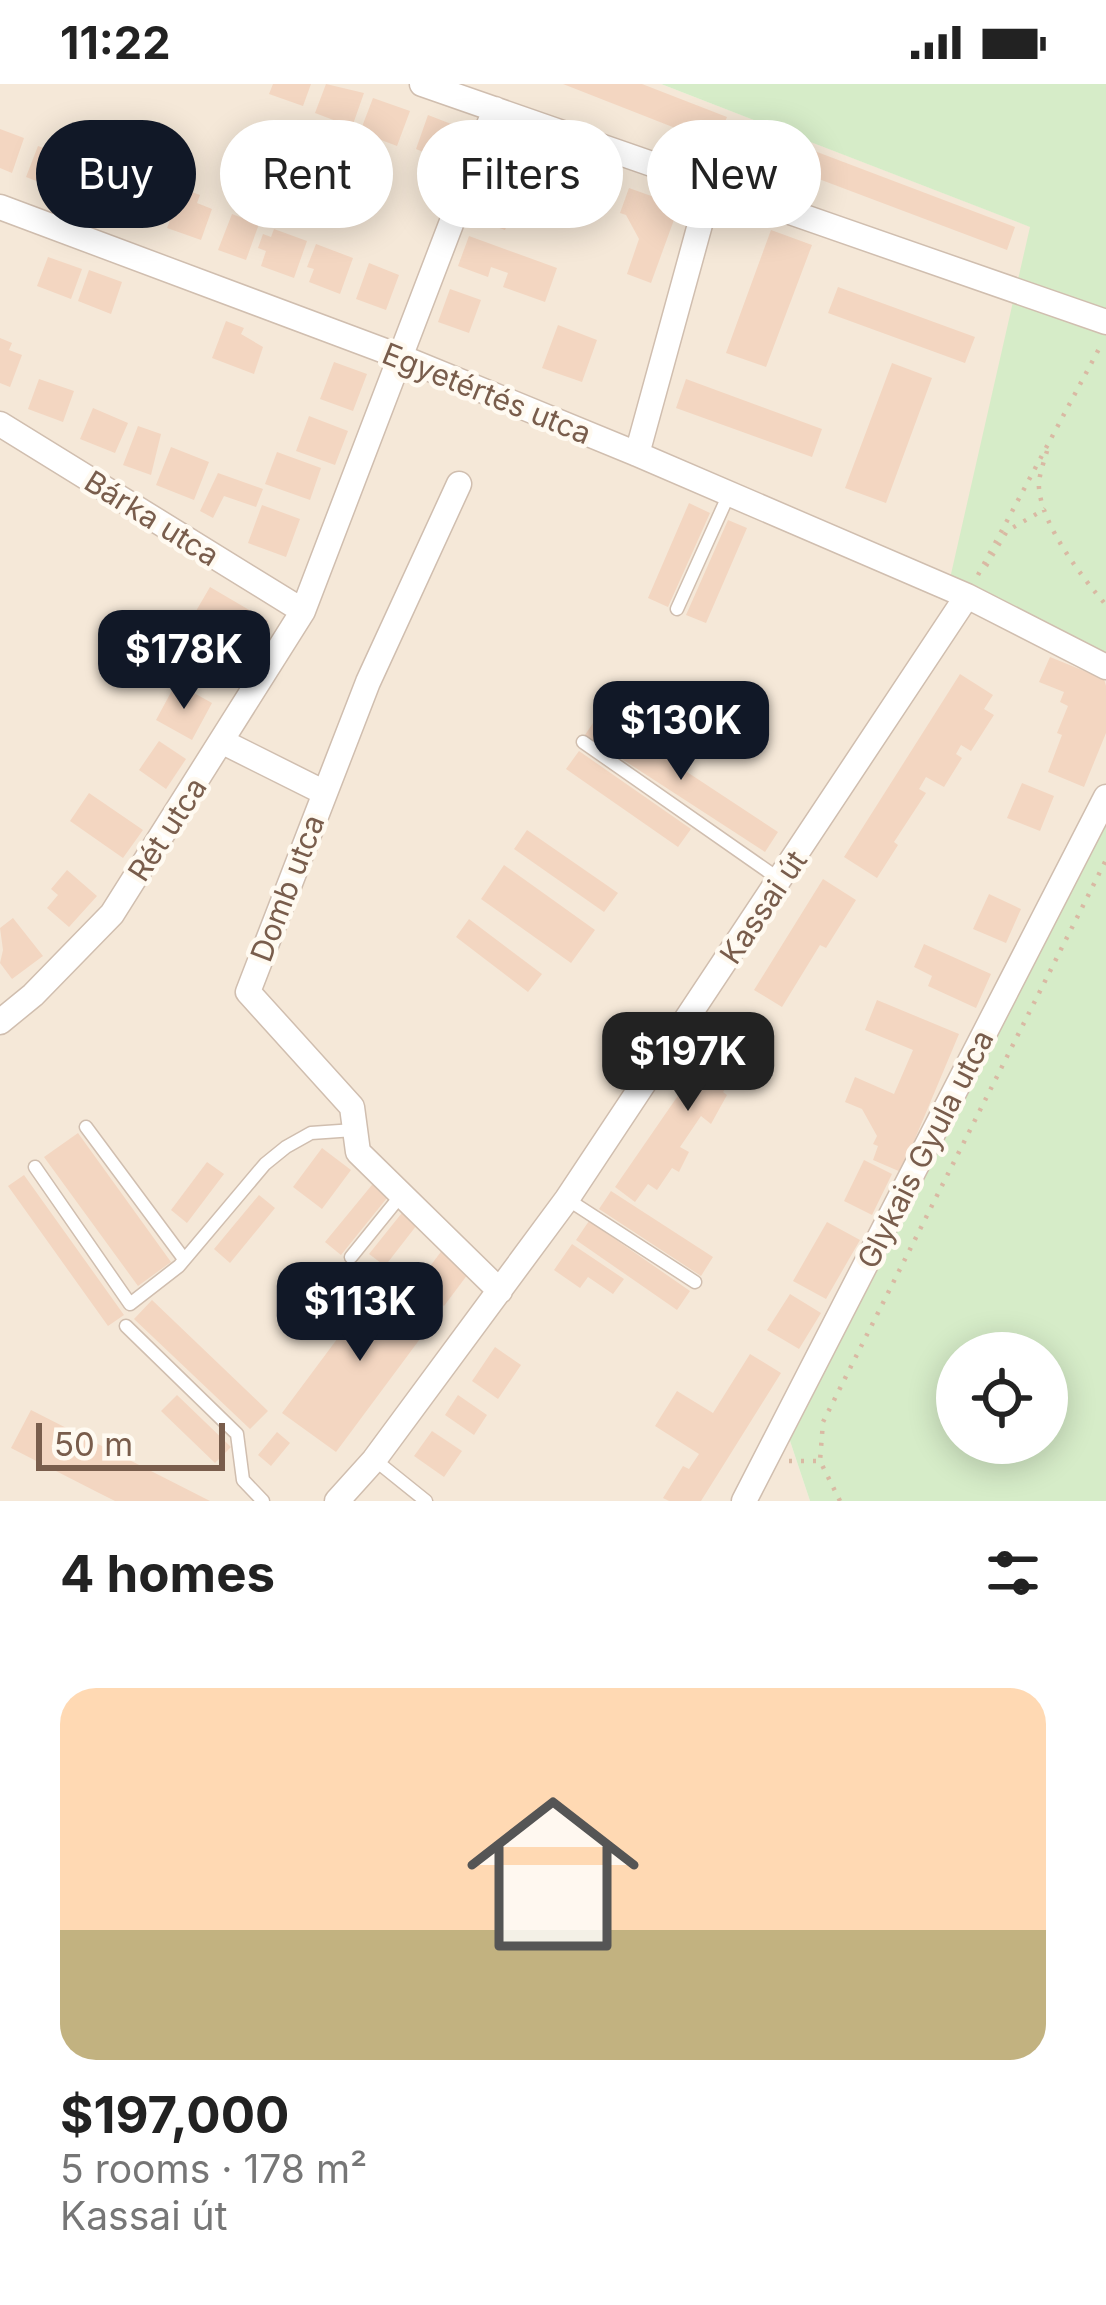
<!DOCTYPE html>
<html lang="en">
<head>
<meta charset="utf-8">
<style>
	:root { --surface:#fff; --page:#f6f6f6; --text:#222; --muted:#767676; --line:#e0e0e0; --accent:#111827 }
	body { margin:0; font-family:Inter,sans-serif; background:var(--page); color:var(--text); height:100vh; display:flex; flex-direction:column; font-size:45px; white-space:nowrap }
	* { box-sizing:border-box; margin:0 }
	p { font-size:39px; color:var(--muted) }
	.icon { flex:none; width:66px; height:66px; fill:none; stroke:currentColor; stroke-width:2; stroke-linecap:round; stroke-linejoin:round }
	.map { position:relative; height:1417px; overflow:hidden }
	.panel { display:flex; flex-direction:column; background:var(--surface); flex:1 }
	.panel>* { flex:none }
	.top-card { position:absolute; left:36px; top:36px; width:1035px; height:108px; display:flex; gap:24px }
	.fabs { position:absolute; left:936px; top:1248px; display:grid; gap:24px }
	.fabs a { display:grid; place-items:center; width:132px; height:132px; border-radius:50%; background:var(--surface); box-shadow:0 6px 30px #0003; font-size:60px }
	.scale { position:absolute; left:36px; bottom:30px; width:189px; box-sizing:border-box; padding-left:12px; border:6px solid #795d4c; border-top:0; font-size:33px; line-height:42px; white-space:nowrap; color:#795d4c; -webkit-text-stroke:9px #fffaf1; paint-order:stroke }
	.price { position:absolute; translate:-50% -102px; padding:0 27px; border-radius:24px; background:var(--accent); color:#fff; font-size:39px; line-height:78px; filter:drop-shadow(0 3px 6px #0008) }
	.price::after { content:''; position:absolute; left:50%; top:72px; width:36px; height:27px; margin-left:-18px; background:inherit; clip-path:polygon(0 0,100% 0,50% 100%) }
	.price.current { background:#222; color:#fff }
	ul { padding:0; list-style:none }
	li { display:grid; align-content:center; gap:24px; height:636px; padding:0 60px }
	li+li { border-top:3px solid var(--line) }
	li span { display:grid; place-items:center; height:372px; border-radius:36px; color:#555 }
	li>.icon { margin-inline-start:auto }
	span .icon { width:216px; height:216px; fill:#fffc; stroke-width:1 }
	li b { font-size:51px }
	h2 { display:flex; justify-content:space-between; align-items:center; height:144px; padding:0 60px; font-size:51px }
	.pill { padding:0 42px; border-radius:54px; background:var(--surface); box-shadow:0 6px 30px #0003; font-size:42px; line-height:108px }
	.pill.current { background:var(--accent); color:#fff }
	.status { display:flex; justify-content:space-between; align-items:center; height:84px; padding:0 60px; background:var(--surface); direction:ltr }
	.status svg { height:33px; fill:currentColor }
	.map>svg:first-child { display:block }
	.residential { fill:#f5e8d8 }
	.green { fill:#d6ecc8; fill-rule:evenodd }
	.building { fill:#f3d6c1 }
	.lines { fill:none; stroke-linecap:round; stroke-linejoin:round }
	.lane-casing { stroke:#d0beaf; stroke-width:15 }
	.street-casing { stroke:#d0beaf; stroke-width:27 }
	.path { stroke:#d9b9a3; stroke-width:4.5; stroke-dasharray:3 9; stroke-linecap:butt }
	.lane { stroke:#fff; stroke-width:12 }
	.street { stroke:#fff; stroke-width:24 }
	.labels { text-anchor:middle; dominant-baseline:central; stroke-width:9; stroke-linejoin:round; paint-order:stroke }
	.street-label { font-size:30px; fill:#795d4c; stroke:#fffaf1 }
</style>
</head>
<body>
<div class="status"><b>11:22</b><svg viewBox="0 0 49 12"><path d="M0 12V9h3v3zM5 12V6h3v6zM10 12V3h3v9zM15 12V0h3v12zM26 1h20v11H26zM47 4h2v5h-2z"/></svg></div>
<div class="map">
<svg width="1106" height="1417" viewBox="0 0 1106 1417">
	<rect width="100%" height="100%" fill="#fdf6ea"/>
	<path class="residential" d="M0,0H661L1031,143L947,512L1106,592V703L788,1351L810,1417H0Z"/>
	<path class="green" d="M661,0H1106V592L946,512L1030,143Z
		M1106,703V1417H810L788,1351ZM957,1269H1047V1359H957Z"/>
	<path class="building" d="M273,0H311L303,22L269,10Z
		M326,0L364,9L352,43L315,29Z
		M563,0H642L727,33L716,60Z
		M373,14L410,27L397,62L360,48Z
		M428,31L459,43L447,76L434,71L431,80L420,76L423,68L416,65Z
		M0,45L24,54L12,89L0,84Z
		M506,49L610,87L599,116L544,95L549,82L530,75L521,98L492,87Z
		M796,60L1015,143L1007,166L787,83Z
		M38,62L71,74L60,106L26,93Z
		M92,79L147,99L135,133L79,113Z
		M175,102L200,111L197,119L212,125L201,156L167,144L172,131L165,129Z
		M629,104L679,122L651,199L627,190L639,155L626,131L620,129Z
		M488,105L540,124L533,143L510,134L505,146L477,136Z
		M232,130L259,140L246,176L218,166Z
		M274,145L307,157L294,194L261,182L266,167L258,164L263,150L271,153Z
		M771,146L812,161L766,283L726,269Z
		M469,152L557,184L545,218L503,203L508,189L491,183L488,193L458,182Z
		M316,160L353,174L340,210L309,198L314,185L307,183Z
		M48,173L82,185L71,215L37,202Z
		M369,179L399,191L386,226L356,215Z
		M89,186L122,198L111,230L78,217Z
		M838,203L975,253L965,279L828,229Z
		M450,205L481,216L469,249L438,238Z
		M226,237L244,244L241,250L263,263L254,290L212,274Z
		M558,241L597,256L582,298L542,284Z
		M0,254L12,259L9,266L22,271L10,303L0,299Z
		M334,278L367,290L353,327L320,315Z
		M892,279L932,294L886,419L845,404Z
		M39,295L74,307L63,338L28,325Z
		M686,295L822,345L812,373L676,324Z
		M93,324L128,339L115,369L80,355Z
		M309,332L348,347L335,381L296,367Z
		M138,342L161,350L151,391L123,381Z
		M171,363L209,378L194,416L156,401Z
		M277,368L321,384L310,416L265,400Z
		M218,389L263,405L256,423L224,412L213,434L200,427Z
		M689,419L710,429L668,523L648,514Z
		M262,421L300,435L286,473L248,459Z
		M728,436L747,444L706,539L686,531Z
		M210,503L268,537L233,595L199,574L212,553L189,539Z
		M1050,573L1104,595L1106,602V649L1084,703L1048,688L1062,651L1057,649L1068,622L1060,618L1064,608L1039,598Z
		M960,590L993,611L984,625L994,631L971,667L961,661L956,670L962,674L944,703L926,693L919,705L926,709L894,758L898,761L877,794L844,773Z
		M176,599L212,619L192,656L156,636Z
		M599,630L778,748L765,768L585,651Z
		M159,657L186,675L166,705L139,686Z
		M579,667L691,745L678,763L566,685Z
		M1022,699L1054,712L1040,747L1007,734Z
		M89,709L143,746L123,774L70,737Z
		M527,746L618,809L604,828L514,765Z
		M504,781L595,846L571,879L481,815Z
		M67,786L97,812L69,843L47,824L58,811L51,805Z
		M823,795L856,816L826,864L820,861L782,923L754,906Z
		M989,810L1021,825L1006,859L973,845Z
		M13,834L43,872L12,895L0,879L3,866L0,844Z
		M469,835L542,890L528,908L456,853Z
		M924,860L991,890L976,924L928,902L932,892L914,883Z
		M877,916L959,950L901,1088L873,1076L878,1062L873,1060L877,1052L862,1025L845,1018L855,993L894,1010L913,966L865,946Z
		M726,942L759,956L723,1008L727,1011L711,1040L701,1032L680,1063L689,1068L679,1088L672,1084L657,1106L648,1100L635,1118L615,1103Z
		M78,1049L171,1178L138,1202L44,1073Z
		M322,1064L351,1086L322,1125L293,1103Z
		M864,1076L892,1090L872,1131L844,1117Z
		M207,1078L224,1090L187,1139L171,1126Z
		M24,1091L124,1231L108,1242L8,1102Z
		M376,1096L391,1109L341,1171L325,1158Z
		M611,1107L713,1173L701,1192L599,1125Z
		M259,1111L275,1124L230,1179L214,1165Z
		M405,1125L420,1137L385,1182L369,1170Z
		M589,1137L690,1207L677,1226L576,1156Z
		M827,1138L860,1156L826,1215L793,1197Z
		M572,1160L624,1195L613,1210L588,1193L580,1204L554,1186Z
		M443,1165L471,1186L444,1222L416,1201Z
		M384,1192L437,1232L336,1368L282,1329Z
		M790,1210L821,1229L799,1265L767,1246Z
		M152,1216L268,1327L250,1345L134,1235Z
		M495,1263L521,1281L498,1315L472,1297Z
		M750,1270L781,1289L701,1417H669L663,1414L683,1382L689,1385L699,1370L655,1342L677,1307L713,1329Z
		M177,1311L231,1363L215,1379L161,1327Z
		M458,1311L487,1331L474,1351L445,1331Z
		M31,1326L210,1417H115L99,1409L11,1364Z
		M432,1347L462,1367L444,1393L414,1372Z
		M277,1348L290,1359L271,1382L258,1371Z"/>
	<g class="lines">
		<defs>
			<path id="lane" d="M677,525L729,410
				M583,658L779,795
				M86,1043L184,1175
				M35,1083L130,1220L179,1182L265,1080L286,1063L311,1049L354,1046
				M567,1115L695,1198
				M351,1173L402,1110
				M126,1242L237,1350L243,1396L263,1417
				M375,1376L426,1417"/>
			<path id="street" d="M422,0L1106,238
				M0,123L401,273L637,370L967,512L1106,583
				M0,340L303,527
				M637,370L710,104
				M459,400L368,598L248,908L352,1023L358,1068L500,1207
				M223,658L323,708
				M0,938L33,911L112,830L303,527L495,25
				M337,1417L374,1376L567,1115L967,512
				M744,1417L1106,713"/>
		</defs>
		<use href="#lane" class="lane-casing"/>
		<use href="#street" class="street-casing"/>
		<path class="path" d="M1047,367C1044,378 1038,393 1039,404C1042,442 1082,493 1106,521
			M986,482L1007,447L1045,425
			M978,491L1100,263
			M789,1377H820
			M840,1417L820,1377L823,1338L1106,776"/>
		<use href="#lane" class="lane"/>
		<use href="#street" class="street"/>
	</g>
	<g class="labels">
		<g class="street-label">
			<text transform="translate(487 309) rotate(22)">Egyetértés utca</text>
			<text transform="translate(152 434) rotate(32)">Bárka utca</text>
			<text transform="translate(167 745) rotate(-57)">Rét utca</text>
			<text transform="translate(287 804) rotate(-69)">Domb utca</text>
			<text transform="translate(763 823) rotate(-56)">Kassai út</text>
			<text transform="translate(925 1065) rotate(-63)">Glykais Gyula utca</text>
		</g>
	</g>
</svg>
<div class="fabs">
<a><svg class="icon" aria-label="locate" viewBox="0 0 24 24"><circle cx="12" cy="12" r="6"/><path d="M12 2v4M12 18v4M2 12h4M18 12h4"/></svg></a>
</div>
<div class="scale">50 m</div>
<b class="price" style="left:184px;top:628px">$178K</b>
<b class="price" style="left:681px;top:699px">$130K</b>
<b class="price current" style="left:688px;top:1030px">$197K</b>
<b class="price" style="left:360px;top:1280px">$113K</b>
<div class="top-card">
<a class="pill current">Buy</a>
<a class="pill">Rent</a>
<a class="pill">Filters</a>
<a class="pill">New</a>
</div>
</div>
<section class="panel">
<h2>4 homes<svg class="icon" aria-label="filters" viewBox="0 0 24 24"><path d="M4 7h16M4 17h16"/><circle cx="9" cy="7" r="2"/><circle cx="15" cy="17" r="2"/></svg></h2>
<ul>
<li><span style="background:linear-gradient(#ffd9b3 65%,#c2b280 0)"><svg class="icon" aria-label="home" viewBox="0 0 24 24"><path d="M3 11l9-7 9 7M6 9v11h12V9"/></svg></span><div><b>$197,000</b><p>5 rooms · 178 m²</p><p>Kassai út</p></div></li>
</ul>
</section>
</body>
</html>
